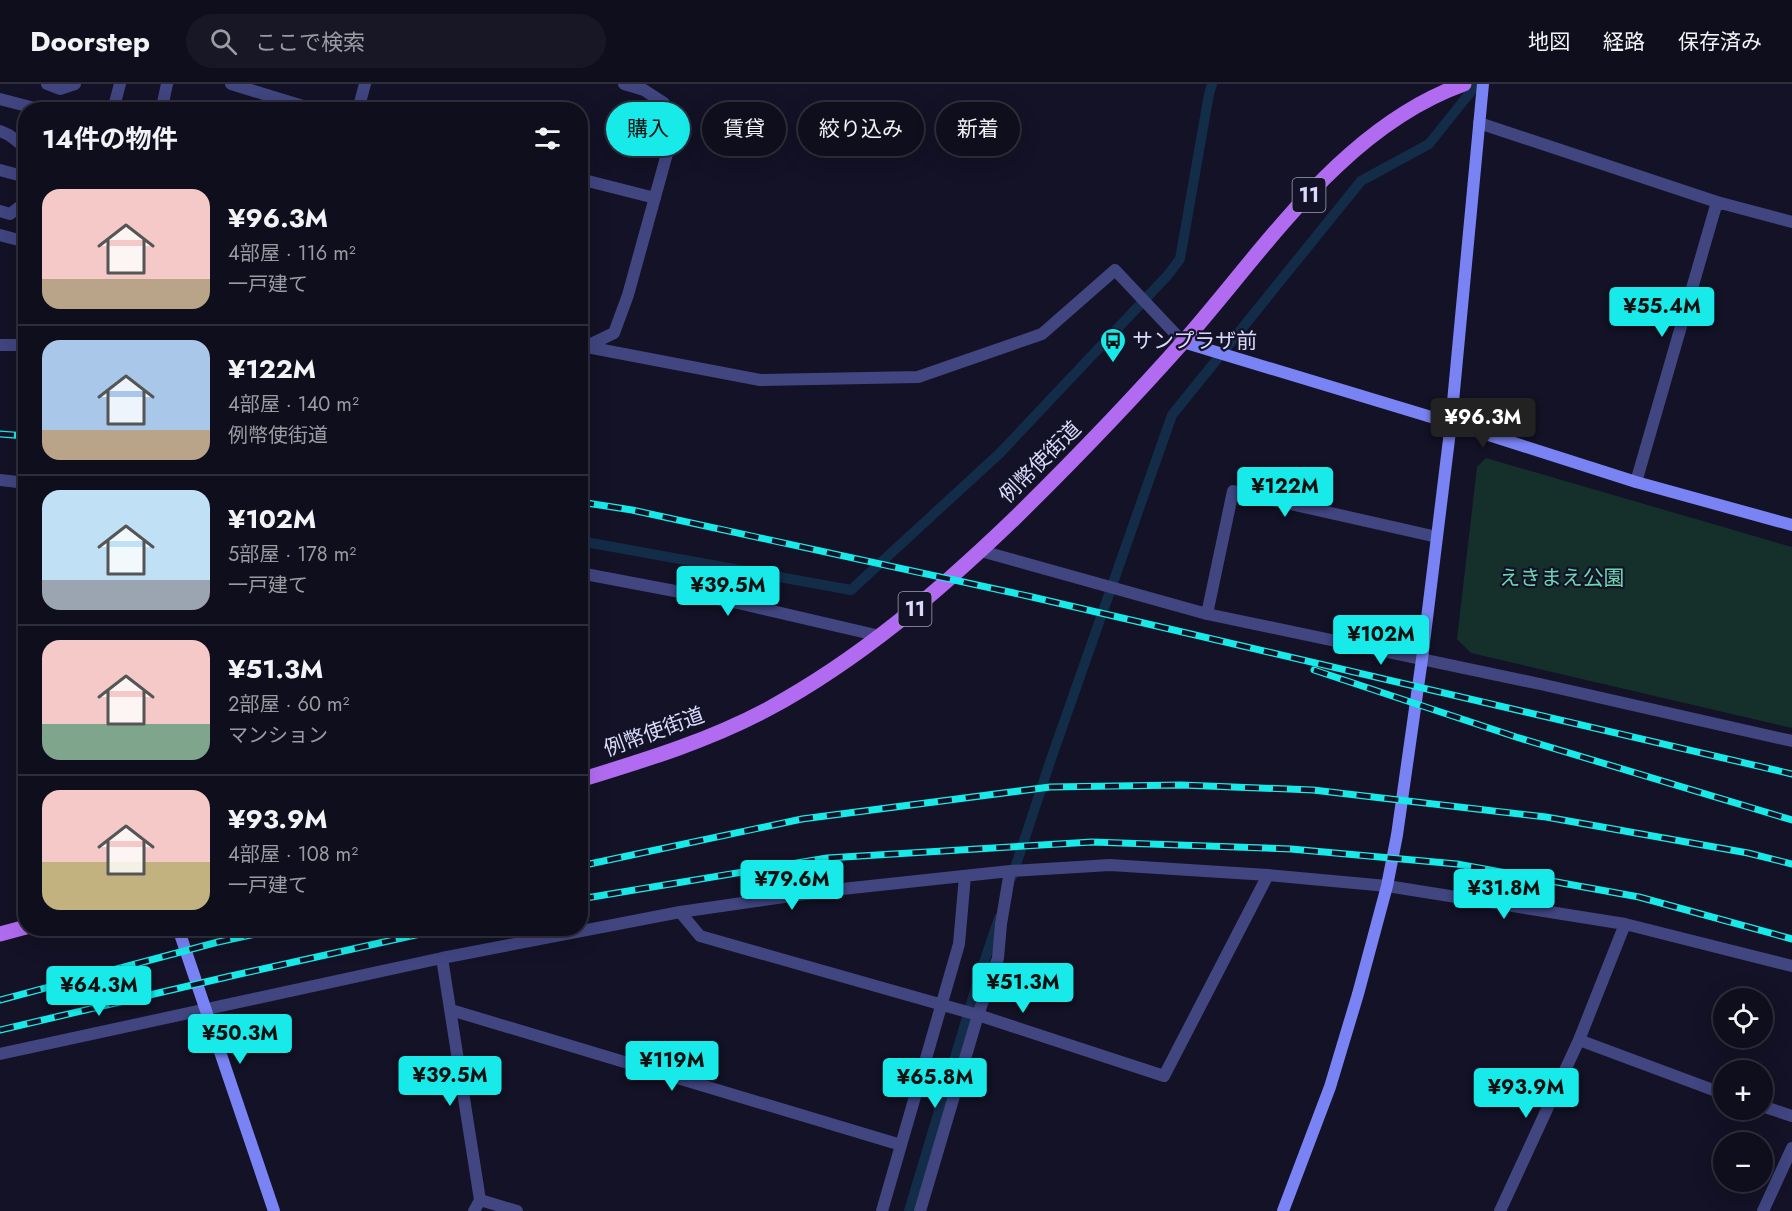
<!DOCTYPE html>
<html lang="ja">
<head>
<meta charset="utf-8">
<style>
	:root { --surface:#0e0e1c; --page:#171725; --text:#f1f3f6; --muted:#9b9ca3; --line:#2e2e3b; --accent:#18eae9 }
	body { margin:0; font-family:Jost,"Noto Sans JP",sans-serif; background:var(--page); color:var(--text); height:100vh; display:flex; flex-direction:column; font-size:22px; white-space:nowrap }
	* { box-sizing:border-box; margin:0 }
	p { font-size:20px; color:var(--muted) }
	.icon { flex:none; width:33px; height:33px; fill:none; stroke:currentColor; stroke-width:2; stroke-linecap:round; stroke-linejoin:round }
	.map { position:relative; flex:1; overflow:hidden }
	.sheet { position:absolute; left:18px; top:18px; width:570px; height:834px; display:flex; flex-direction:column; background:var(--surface); border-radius:24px; box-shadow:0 6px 24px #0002,0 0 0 2px var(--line) }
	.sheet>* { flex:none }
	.top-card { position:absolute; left:606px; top:18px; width:570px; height:54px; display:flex; gap:12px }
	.buttons { position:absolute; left:1713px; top:904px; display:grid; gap:12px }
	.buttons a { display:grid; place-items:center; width:60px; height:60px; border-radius:50%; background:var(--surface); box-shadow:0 6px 24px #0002,0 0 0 2px var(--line); font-size:30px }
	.price { position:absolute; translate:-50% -51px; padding:0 14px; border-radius:6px; background:var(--accent); color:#111; font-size:20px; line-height:39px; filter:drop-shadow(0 2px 3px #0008) }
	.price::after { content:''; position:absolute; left:50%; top:36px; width:18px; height:14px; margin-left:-9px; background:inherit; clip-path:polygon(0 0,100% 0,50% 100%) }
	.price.active { background:#222; color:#fff }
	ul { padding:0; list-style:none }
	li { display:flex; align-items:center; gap:18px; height:150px; padding:0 24px }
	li+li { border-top:2px solid var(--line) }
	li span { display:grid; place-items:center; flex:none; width:168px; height:120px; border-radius:18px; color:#555 }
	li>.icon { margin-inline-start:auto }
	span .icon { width:72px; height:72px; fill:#fffc; stroke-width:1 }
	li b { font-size:26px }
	h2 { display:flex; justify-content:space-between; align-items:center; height:72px; padding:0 24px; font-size:26px }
	.tag { padding:0 21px; border-radius:27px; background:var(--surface); box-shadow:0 6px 24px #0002,0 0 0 2px var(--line); font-size:21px; line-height:54px }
	.tag.active { background:var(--accent); color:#111 }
	header { display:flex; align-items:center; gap:36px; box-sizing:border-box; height:84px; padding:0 30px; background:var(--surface); border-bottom:2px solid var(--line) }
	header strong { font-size:28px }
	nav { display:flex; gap:33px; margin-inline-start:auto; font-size:21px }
	.search { width:420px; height:54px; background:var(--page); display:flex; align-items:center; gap:15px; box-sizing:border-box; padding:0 21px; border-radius:33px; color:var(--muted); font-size:22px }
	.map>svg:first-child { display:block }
	.green { fill:#152f2b }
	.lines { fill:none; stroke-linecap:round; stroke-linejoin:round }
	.stream { stroke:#132c48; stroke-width:10 }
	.lane { stroke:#414580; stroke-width:12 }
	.street { stroke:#414580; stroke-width:12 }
	.secondary { stroke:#7a83f3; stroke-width:12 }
	.primary { stroke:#b16bf1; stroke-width:15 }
	.rail-casing { stroke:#18eae9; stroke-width:7 }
	.rail { stroke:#131226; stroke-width:4.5; stroke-dasharray:14; stroke-linecap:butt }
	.labels { text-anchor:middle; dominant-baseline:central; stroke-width:4.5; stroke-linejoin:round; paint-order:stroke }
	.shield { fill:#131226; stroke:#9e9ebc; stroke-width:1.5 }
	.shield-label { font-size:20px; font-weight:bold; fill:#dadafc }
	.poi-label { font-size:21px; fill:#dadafc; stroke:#131226; text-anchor:start }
	.street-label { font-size:21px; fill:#dadafc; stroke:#131226 }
	.park-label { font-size:21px; fill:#6cd6b0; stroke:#131226 }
</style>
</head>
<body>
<header>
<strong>Doorstep</strong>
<div class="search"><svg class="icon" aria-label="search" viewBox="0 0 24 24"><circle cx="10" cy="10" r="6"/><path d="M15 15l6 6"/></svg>ここで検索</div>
<nav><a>地図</a><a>経路</a><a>保存済み</a></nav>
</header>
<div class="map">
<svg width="1792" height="1127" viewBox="0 0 1792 1127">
	<rect width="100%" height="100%" fill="#131226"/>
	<path class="green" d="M1486,374L1792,463V644L1471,569L1457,555L1477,383Z"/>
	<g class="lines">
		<path class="stream" d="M580,457L851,506L1000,369L1167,192L1180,175L1209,10L1212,0
			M1012,793L1051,675L1172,331L1361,97L1429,60L1477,0
			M909,1127L980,890L999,834"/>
		<path class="lane" d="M47,0L60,5L75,0
			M231,0L316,26
			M0,15L42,26
			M113,26L120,0
			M163,26L162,23L167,0
			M358,26L365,0
			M0,47L9,51L26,64
			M0,86L26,93
			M580,95L655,114
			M0,127L10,130L26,118
			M0,151L26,158
			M0,261H26
			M585,263L614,249L628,211L673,48L664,19L644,6L624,0
			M587,263L760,296L918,293L1042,250L1115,186L1183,258"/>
		<path class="street" d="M1479,39L1717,118L1792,138
			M0,396L26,399
			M1636,398L1717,118
			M981,467L1207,530L1540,600L1792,657
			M580,489L738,519L880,552
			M1207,530L1233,407L1437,453
			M680,828L700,852L978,931L1164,992L1268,791
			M442,874L480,1116L474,1127
			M451,926L901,1061
			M1579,956L1724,1010
			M0,970L442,874L680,828L833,806L1010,787L1110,781L1268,791L1387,802L1625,840L1792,882
			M1762,1022L1792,1032
			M480,1116L517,1127
			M882,1127L959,860L965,792
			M920,1127L978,931L998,874L1001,840L1010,787
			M1500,1127L1579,956L1625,840
			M1763,1127L1792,1064"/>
		<path class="secondary" d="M1183,258L1451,339L1636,398L1792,441
			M178,844L274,1127
			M1283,1127L1330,1003L1358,910L1387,802L1397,751L1422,575L1451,339L1483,0"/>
		<path class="primary" d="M580,696C645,676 708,657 768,625C860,575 938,508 1013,436C1072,378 1129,319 1184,257C1265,165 1343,43 1464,0
			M0,850L26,843"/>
		<defs>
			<path id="rail" d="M0,350L26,352
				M580,418L632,426L1032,513L1792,690
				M1314,586L1516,653L1792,736
				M580,782L802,735L1050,703L1181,701L1313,706L1546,733L1748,769L1792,780
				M580,815L827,774L1092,758L1291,765L1457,780L1639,813L1792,855
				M0,916L218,858L283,844
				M0,946L231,892L447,844"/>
		</defs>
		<use href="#rail" class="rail-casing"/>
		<use href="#rail" class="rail"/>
	</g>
	<defs>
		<symbol id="bus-pin" viewBox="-11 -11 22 30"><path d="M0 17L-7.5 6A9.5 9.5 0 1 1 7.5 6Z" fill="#18eae9" stroke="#131226"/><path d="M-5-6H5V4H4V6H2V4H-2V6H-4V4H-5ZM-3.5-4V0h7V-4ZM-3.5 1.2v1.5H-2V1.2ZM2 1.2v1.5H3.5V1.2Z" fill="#111"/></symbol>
	</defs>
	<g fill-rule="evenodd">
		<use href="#bus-pin" x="1098" y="242" width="30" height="40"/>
	</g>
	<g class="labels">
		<g class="shield">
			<rect x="1292.5" y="94" width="33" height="34" rx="4.5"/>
			<rect x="898.5" y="508" width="33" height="34" rx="4.5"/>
		</g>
		<g class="shield-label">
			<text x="1309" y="111">11</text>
			<text x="915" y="525">11</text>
		</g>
		<g class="poi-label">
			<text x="1132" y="257">サンプラザ前</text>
		</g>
		<g class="street-label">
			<text transform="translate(1040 378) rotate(-45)">例幣使街道</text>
			<text transform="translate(654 648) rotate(-20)">例幣使街道</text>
		</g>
		<g class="park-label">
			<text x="1562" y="494">えきまえ公園</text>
		</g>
	</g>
</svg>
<div class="buttons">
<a><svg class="icon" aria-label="locate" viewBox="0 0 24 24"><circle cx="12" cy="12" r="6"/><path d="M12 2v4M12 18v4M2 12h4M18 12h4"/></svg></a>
<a>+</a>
<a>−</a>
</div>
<b class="price" style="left:1662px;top:254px">¥55.4M</b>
<b class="price active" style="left:1483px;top:365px">¥96.3M</b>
<b class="price" style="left:1285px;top:434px">¥122M</b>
<b class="price" style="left:728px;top:533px">¥39.5M</b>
<b class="price" style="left:1381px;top:582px">¥102M</b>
<b class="price" style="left:792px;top:827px">¥79.6M</b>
<b class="price" style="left:1504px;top:836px">¥31.8M</b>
<b class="price" style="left:1023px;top:930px">¥51.3M</b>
<b class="price" style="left:99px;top:933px">¥64.3M</b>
<b class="price" style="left:240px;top:981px">¥50.3M</b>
<b class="price" style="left:672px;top:1008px">¥119M</b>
<b class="price" style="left:450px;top:1023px">¥39.5M</b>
<b class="price" style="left:935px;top:1025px">¥65.8M</b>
<b class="price" style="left:1526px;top:1035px">¥93.9M</b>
<div class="top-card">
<a class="tag active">購入</a>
<a class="tag">賃貸</a>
<a class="tag">絞り込み</a>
<a class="tag">新着</a>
</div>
<section class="sheet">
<h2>14件の物件<svg class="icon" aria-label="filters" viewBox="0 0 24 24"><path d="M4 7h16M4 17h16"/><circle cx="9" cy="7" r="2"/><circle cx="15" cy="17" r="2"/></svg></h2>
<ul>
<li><span style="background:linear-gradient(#f6c9c9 75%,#b9a48a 0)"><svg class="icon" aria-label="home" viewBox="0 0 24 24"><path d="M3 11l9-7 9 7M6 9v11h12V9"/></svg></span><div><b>¥96.3M</b><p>4部屋 · 116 m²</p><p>一戸建て</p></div></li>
<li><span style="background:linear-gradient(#a9c7e8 75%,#b9a48a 0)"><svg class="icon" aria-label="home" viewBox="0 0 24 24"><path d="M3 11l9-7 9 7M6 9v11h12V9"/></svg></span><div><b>¥122M</b><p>4部屋 · 140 m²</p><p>例幣使街道</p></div></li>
<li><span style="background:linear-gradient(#bfe0f5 75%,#9aa5b1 0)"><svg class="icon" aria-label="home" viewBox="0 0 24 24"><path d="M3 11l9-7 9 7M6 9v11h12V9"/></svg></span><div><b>¥102M</b><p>5部屋 · 178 m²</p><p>一戸建て</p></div></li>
<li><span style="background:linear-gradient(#f6c9c9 70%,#7fa58c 0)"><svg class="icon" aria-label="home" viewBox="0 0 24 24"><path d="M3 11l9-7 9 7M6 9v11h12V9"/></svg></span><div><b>¥51.3M</b><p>2部屋 · 60 m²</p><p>マンション</p></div></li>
<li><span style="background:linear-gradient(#f6c9c9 60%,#c2b280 0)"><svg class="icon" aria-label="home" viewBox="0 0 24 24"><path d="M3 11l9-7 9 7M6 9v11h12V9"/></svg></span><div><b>¥93.9M</b><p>4部屋 · 108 m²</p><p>一戸建て</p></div></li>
</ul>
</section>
</div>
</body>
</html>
